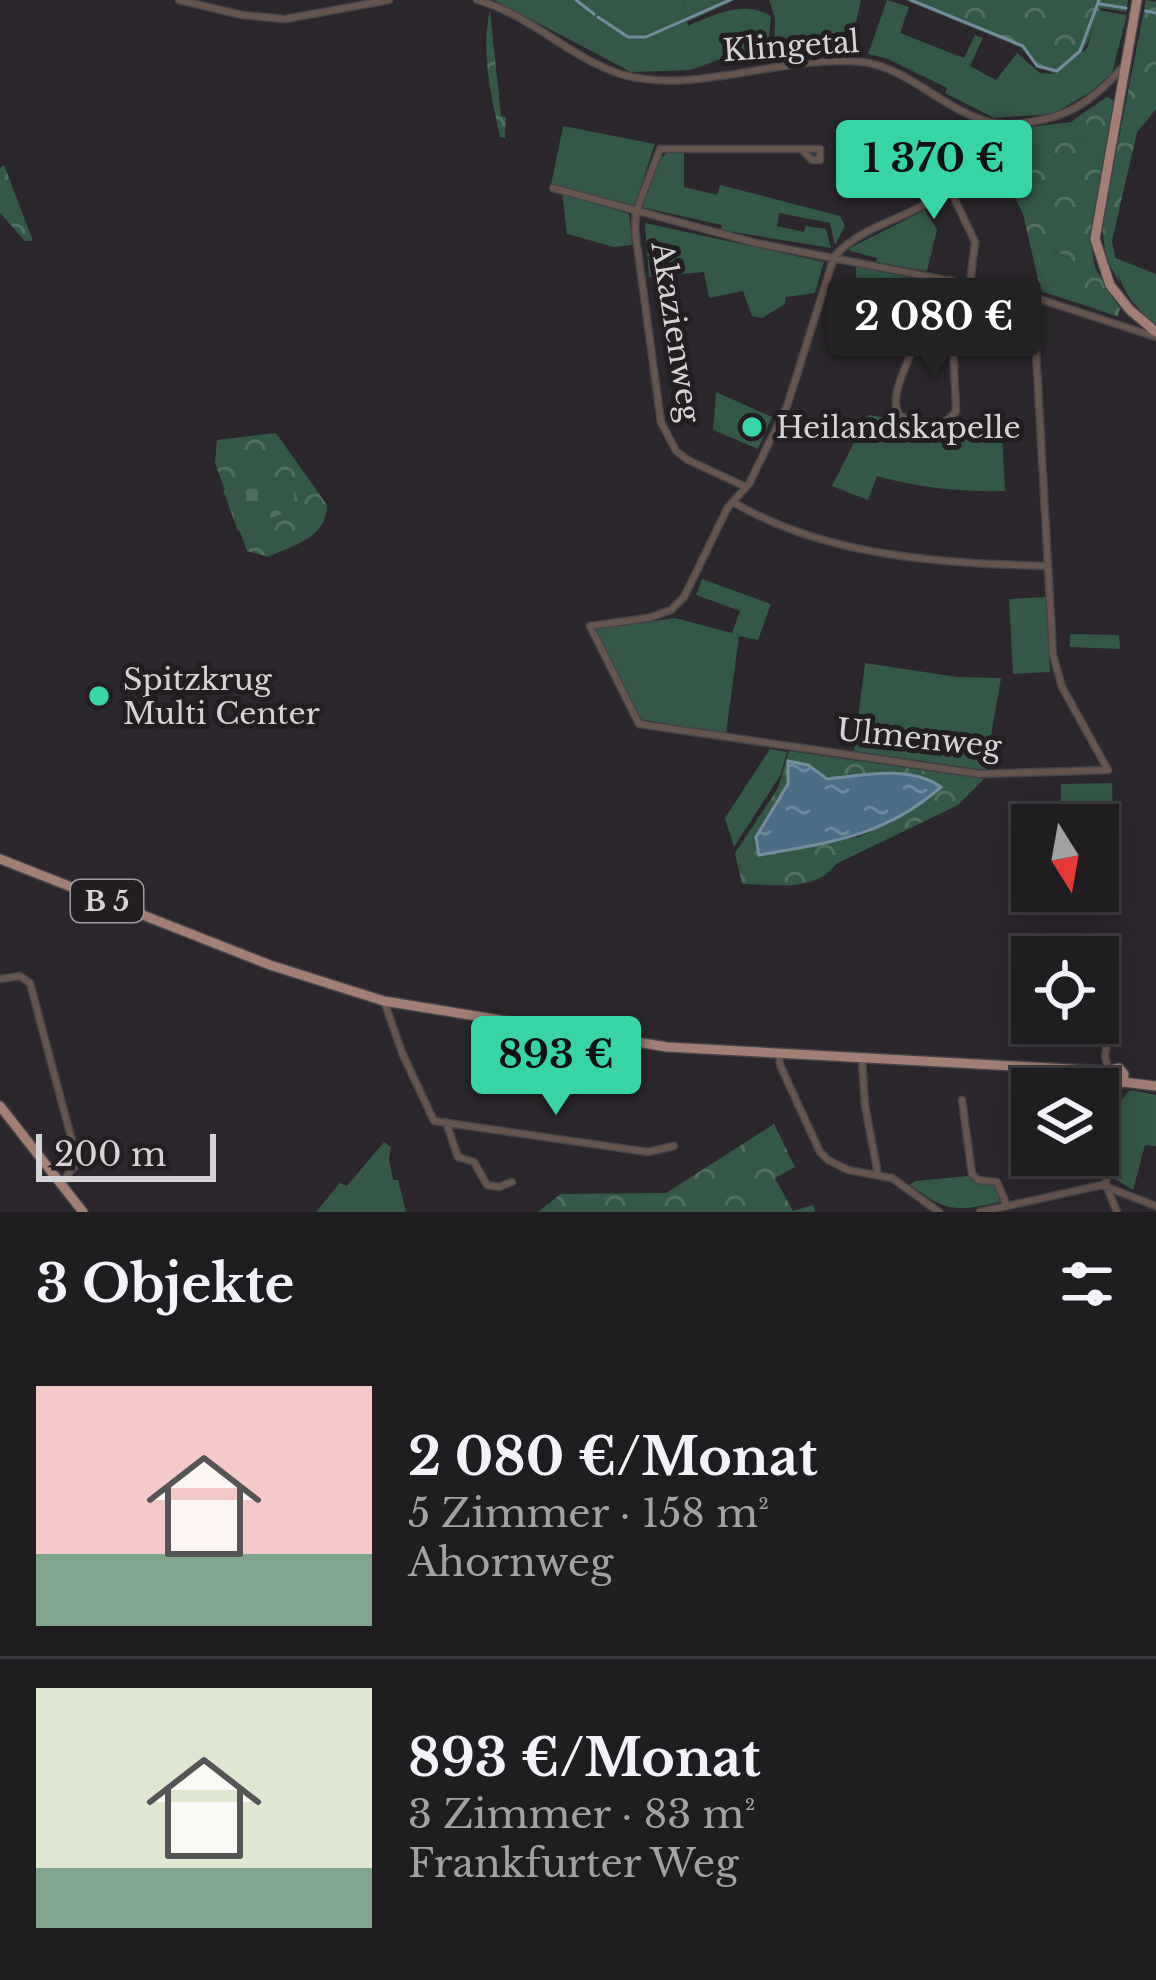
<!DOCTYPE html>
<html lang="de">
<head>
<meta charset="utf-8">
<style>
	:root { --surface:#201d21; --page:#2d2a2e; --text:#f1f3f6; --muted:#a2a2a5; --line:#3d3b3f; --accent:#36d4a7 }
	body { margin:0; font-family:"Libre Baskerville",serif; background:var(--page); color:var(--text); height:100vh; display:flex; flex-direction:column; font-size:45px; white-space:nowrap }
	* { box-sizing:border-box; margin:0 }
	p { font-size:39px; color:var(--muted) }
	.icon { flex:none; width:66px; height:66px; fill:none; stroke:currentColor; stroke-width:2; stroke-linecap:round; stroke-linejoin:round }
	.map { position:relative; height:1212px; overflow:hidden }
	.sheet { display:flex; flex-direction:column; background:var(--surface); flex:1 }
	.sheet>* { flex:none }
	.needle { width:78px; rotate:169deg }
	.controls { position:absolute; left:1011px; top:804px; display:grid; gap:24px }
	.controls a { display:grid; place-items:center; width:108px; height:108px; border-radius:0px; background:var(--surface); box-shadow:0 6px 30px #0003,0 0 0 3px var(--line); font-size:60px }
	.scale { position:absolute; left:36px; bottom:30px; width:180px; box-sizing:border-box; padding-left:12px; border:6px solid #d5d3d6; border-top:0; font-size:33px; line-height:42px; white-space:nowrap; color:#d5d3d6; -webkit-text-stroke:9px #221e22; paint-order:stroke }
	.price { position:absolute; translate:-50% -102px; padding:0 27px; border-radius:12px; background:var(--accent); color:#111; font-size:39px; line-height:78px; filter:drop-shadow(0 3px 6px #0008) }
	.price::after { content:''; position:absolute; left:50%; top:72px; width:36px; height:27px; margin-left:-18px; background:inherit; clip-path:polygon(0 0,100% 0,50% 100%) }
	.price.current { background:#222; color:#fff }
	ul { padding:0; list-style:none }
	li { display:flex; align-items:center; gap:36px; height:300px; padding:0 36px }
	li+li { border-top:3px solid var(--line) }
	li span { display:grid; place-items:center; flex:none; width:336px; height:240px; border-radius:0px; color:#555 }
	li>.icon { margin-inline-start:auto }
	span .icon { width:144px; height:144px; fill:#fffc; stroke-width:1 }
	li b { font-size:51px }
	h2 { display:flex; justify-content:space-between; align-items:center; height:144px; padding:0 36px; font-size:51px }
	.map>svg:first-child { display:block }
	.green { fill:#335847 }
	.forest { fill:url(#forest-crowns); fill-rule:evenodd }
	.cemetery { fill:url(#cemetery-stones) }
	.water { fill:url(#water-ripples); stroke:#748c9e; stroke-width:3 }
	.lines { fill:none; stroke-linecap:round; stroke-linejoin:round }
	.stream { stroke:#748c9e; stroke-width:3 }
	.minor-casing { stroke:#464347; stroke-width:9 }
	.major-casing { stroke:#464347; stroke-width:12 }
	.minor { stroke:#66544f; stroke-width:6 }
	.major { stroke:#a27e74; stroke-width:9 }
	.poi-dot { fill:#36d4a7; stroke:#221e22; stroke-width:4.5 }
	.labels { text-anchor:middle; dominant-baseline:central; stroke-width:10; stroke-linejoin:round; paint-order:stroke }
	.shield { fill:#221e22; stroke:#9f9da0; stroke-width:3 }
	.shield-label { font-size:27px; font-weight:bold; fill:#d5d3d6 }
	.street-label { font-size:30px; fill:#d5d3d6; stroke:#221e22 }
	.poi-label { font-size:30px; fill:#d5d3d6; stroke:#221e22; text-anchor:start }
</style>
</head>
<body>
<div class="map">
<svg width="1156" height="1212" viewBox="0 0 1156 1212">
	<defs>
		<pattern id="forest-crowns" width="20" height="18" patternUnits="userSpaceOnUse" patternTransform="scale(3)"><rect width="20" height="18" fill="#335847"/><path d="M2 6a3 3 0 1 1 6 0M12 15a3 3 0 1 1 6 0" fill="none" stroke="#506f61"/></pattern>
		<pattern id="cemetery-stones" width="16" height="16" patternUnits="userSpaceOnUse" patternTransform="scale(3)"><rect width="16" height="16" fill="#335847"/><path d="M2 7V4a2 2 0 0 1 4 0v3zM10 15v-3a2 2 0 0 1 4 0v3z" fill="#506f61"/></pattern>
		<pattern id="water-ripples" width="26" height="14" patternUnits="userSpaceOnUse" patternTransform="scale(3)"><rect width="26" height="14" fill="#4b6e86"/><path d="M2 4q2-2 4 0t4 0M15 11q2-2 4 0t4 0" fill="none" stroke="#6c889c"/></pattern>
	</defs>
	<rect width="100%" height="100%" fill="#2b272c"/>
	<path class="green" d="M494,0H683L688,26C716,14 743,0 771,16L767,57L723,58L691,70L631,72Z
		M769,0H861L849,55L774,57L775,18Z
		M887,0L909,7L900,33L964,58L975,35L983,38L970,66L996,80L1017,53L1040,73L1054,74L1087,48L1099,10L1127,15L1112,73L1092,91L1053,114L994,118L945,93L947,88L888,59L868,54Z
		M1082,114L1093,136L1034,147L1026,161L999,139L998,131L1071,122Z
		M563,126L655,144L634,207L551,185Z
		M668,152H684V187L717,195L720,185L840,216L845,226L835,245L830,223L779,213L777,226L804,232L806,226L826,229L831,248L721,230L722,225L641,207L656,162Z
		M562,192L629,214L632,245L614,247L567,234Z
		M925,210L937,230L927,271L876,262L877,258L850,251V248Z
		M645,223L824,262L815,293L786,297L785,304L762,318L752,316L743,291L709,298L704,272L649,277Z
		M1052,250L1078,263L1094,298L1090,307L1040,291L1039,283Z
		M1113,257L1156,274V325C1132,306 1120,287 1113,257Z
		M856,265L935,282L947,304L948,324L908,322L907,327L948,331V349L917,345L857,325Z
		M716,392L772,417L758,449L713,430Z
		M868,415L1002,435L1005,491C961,492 920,488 877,476L868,500L832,486Z
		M702,579L771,604L758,640L739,636L726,734L639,719L595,629L675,618L732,633L740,611L696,595Z
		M1046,597L1050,672L1013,674L1009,599Z
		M1070,634L1119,635L1120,649L1070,647Z
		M865,663L957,677L1001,678L985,770L854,751Z
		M770,749L787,752L780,776L734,847L725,818Z
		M1112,783L1113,813L1061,814V784Z
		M1130,1090L1156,1095V1146L1145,1145L1133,1190L1115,1179C1110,1153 1110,1107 1130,1090Z
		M384,1142L391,1147L389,1160L393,1180H398L406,1212H316L340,1183L347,1186Z
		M969,1176L973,1182L996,1186L1000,1202C955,1212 947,1212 910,1185L915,1181Z"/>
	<path class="forest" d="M683,0H735L687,22Z
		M905,0H1128L1126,12L1100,8C1090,38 1085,59 1054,74L1035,64L1020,47Z
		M1146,0L1156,2V109L1137,132L1112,241L1120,284L1106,258L1102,225Z
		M490,11L501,116L506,117L505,138L500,137C492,98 480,51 490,11Z
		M1107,97L1114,101L1090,238L1095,268L1120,309L1118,317L1090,307L1093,298L1065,281L1077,263L1053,250L1039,283L1023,214L986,141L998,131L999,140L1026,160L1033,147L1092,136L1082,114Z
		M4,165L33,241H25L0,213V168Z
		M276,433L327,505C327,538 294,545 268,557L247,551L215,463L217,440Z
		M789,751L984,779L958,805L836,864C815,893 775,884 742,884L735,853L778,788ZM788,763L808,765L827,779C862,775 910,765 940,786L891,823L858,837L759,855L761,826L789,784Z
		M774,1124L795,1167L775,1178L793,1211L813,1205L815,1212H538L561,1194L666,1193Z"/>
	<path class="cemetery" d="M293,487L300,507L238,531L223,490Z"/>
	<path class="water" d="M788,761L808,765L827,779C863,775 910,765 941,787C884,837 831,842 759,855L756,837L788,784Z"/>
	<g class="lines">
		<path class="stream" d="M576,0L594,14
			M911,0L1023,46L1037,66L1057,71L1080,51L1099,0
			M1100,4L1126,8
			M1146,11L1156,13
			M598,17L628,37H646L730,0"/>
		<defs>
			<path id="minor" d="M179,0L242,15L285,19L389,0
				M477,0C530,14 572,60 624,75C695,95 785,54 862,62C916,68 958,128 1013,124C1064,120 1089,105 1123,67
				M987,123C974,143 964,171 947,188C915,219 864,222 834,257L787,406L749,484L728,507L684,597L671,610L648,618L590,626L639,724L980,774L1108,770L1062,687L1053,655L1033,297
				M949,187L975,242L970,284
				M553,188L756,243L1033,297L1156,337
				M908,350L910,355C903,375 890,397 899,416C919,420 943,432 956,411L950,280
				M746,487L688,460L676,451L661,422L635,230L636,212L660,149H801L812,160H820V149H801
				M733,502C826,557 941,563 1047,566
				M0,979L20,976L30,983L76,1156L75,1166L61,1183
				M384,1001L403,1055L434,1121L648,1152L674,1146
				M779,1053L780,1065L820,1152L828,1160L848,1170L892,1178L939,1212
				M862,1059L865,1106L878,1174
				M1108,1069L1105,1056L1118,976
				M1108,1088L1106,1185L1117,1212
				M962,1100L972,1174L978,1180L997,1182L1006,1204
				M446,1122L458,1157L474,1162L487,1185L499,1187L512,1182
				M980,1212L1102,1185L1156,1206"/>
			<path id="major" d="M1137,0L1095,239L1110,285L1130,310L1156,332
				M0,859L270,965L384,1001L667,1047L1106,1071
				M1123,1082L1124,1074L1119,1068L1106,1071L1105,1081L1112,1087L1123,1082L1156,1086
				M0,1106L83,1212"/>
		</defs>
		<use href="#minor" class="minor-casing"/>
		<use href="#major" class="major-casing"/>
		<use href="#minor" class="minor"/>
		<use href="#major" class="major"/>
	</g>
	<g class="poi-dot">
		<circle cx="752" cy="427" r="12"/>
		<circle cx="99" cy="696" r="12"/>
	</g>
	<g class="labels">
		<rect class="shield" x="71" y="880" width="72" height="42" rx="9"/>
		<g class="shield-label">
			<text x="107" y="901">B 5</text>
		</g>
		<g class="street-label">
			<text transform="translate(791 46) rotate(-4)">Klingetal</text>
			<text transform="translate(676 332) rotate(81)">Akazienweg</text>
			<text transform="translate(919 738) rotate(6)">Ulmenweg</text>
		</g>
		<g class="poi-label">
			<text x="776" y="427">Heilandskapelle</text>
			<text x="123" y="679">Spitzkrug<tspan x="123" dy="34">Multi Center</tspan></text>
		</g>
	</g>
</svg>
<div class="controls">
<a><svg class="needle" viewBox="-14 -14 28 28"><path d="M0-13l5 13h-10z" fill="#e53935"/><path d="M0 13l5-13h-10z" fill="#a2a2a5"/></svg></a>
<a><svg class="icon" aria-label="locate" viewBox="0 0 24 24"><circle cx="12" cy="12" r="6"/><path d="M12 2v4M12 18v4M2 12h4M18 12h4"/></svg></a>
<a><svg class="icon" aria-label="layers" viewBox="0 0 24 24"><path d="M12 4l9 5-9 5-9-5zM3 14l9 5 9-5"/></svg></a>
</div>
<div class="scale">200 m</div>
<b class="price" style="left:934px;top:222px">1 370 €</b>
<b class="price current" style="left:934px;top:380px">2 080 €</b>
<b class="price" style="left:556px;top:1118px">893 €</b>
</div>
<section class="sheet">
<h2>3 Objekte<svg class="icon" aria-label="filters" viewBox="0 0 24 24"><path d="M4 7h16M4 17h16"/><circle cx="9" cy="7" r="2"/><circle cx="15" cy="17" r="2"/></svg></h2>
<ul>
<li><span style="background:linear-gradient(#f6c9c9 70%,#7fa58c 0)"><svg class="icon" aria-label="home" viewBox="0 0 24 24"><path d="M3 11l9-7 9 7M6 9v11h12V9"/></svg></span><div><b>2 080 €/Monat</b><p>5 Zimmer · 158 m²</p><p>Ahornweg</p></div></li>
<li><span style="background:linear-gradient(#dfe7d0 75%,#7fa58c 0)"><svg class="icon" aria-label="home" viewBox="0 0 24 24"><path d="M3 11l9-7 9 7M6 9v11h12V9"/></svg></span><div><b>893 €/Monat</b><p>3 Zimmer · 83 m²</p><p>Frankfurter Weg</p></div></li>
</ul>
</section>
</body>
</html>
